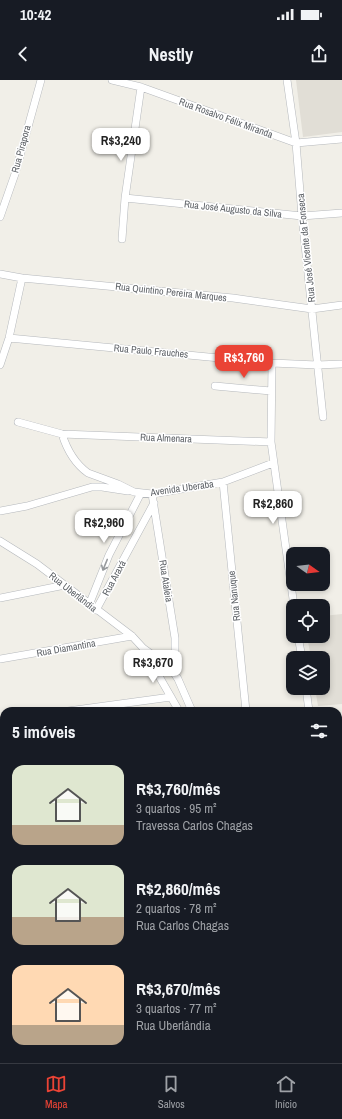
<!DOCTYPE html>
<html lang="pt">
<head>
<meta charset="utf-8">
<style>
	:root { --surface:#171b24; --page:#20242c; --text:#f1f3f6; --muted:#9ea1a6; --line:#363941; --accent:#ea4335 }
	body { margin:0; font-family:"Archivo Narrow",sans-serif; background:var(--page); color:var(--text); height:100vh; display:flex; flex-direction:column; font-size:15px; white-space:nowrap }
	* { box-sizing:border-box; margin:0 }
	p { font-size:13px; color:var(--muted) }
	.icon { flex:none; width:22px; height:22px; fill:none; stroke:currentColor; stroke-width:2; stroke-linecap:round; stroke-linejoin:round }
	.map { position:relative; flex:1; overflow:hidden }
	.panel { position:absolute; left:0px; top:627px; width:342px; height:356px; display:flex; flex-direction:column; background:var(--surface); border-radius:12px 12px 0 0; box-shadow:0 2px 6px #0003 }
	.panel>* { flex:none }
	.needle { width:26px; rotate:104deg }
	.fabs { position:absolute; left:286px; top:467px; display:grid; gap:8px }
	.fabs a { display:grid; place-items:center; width:44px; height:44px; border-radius:8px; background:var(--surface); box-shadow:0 2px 6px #0003; font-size:20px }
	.price { position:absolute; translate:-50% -34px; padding:0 9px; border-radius:8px; background:#fff; color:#222; font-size:13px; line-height:26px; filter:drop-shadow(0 1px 2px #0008) }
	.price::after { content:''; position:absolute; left:50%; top:24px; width:12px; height:9px; margin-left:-6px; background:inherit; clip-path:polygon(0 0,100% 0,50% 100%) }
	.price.current { background:var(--accent); color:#fff }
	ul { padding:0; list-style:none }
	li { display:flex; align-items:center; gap:12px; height:100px; padding:0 12px }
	li span { display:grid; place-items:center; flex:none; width:112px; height:80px; border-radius:12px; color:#555 }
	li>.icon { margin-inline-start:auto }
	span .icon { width:48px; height:48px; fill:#fffc; stroke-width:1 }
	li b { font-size:17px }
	h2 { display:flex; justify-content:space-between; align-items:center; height:48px; padding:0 12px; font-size:17px }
	.status { display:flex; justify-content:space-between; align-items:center; height:28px; padding:0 20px; background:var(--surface); direction:ltr }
	.status svg { height:11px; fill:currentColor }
	header { display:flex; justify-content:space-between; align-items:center; height:52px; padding:0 12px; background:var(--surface); font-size:18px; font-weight:700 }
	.tabs { display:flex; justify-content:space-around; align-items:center; height:56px; border-top:1px solid var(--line); background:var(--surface); font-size:11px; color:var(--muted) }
	.tabs a { display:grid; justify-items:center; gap:2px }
	.tabs .current { color:var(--accent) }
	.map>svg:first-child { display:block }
	.education { fill:#e1ded6 }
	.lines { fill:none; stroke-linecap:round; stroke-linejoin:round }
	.street-casing { stroke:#b5b8bc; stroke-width:8 }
	.street { stroke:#fff; stroke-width:7 }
	.oneway { stroke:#979a9d }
	.labels { text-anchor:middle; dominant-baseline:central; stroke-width:3; stroke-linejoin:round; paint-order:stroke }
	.street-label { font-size:10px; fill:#5f6368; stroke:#fff }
</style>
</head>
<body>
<div class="status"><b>10:42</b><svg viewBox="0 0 49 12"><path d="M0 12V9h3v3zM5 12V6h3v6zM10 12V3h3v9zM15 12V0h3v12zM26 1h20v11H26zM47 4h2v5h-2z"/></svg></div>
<header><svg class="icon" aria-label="back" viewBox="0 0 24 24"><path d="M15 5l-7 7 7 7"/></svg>Nestly<svg class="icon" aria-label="share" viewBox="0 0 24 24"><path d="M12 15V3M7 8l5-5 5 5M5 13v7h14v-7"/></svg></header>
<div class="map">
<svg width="342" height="983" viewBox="0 0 342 983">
	<rect width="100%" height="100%" fill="#f1efe8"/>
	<path class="education" d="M296,0H342V52L303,57Z
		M342,534V624L318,626L315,608H323V578H311L307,556H323V536Z"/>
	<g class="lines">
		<defs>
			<path id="street" d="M112,0L141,7L296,63L342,59
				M287,0L296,63L302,136L323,337
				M125,118L302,136L342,133
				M0,137L15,94L41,0
				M122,159L125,118L141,7
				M0,194L22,198L233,218L312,229L342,225
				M9,258L272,283L317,285L342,284
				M272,283L271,362L294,526
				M0,285L9,258L22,198
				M215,306L271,311
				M18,342L62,354L271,362
				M62,354C67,370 74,383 88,393L118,404L134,412L152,414L223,402L273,383
				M223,402L246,631
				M152,414L175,558V573L171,588
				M0,431L27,426L92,407H102L128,411
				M0,461L37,484L132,556L143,568L171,588L178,599L192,631
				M0,518L65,505
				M89,525L109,475L141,413
				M96,530L154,423
				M298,556L302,578
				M144,570L179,631
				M0,579L132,556
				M306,608L309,631
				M68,631L171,617
				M0,641L4,640
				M0,700H4
				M338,718H342
				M0,760H4
				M338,775L342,774
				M0,821H4
				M338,918H342
				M0,961H4
				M219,979L220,983
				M337,979L340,983
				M0,980L10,983
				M293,983L324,979"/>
		</defs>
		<use href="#street" class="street-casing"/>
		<use href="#street" class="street"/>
	</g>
	<defs><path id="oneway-shaft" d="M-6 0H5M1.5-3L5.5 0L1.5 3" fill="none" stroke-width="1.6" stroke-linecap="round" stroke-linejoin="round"/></defs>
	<use class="oneway" href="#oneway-shaft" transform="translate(105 485) rotate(112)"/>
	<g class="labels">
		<g class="street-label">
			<text transform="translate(226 38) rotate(20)">Rua Rosalvo Félix Miranda</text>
			<text transform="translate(21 69) rotate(-75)">Rua Pirapora</text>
			<text transform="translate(233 129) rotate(6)">Rua José Augusto da Silva</text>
			<text transform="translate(306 168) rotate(-96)">Rua José Vicente da Fonseca</text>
			<text transform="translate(171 212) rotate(6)">Rua Quintino Pereira Marques</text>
			<text transform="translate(151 271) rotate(5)">Rua Paulo Frauches</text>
			<text transform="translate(166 358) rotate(2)">Rua Almenara</text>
			<text transform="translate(182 408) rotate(-8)">Avenida Uberaba</text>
			<text transform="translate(114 498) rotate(-62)">Rua Araxá</text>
			<text transform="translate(166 501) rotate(81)">Rua Ataleia</text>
			<text transform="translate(73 512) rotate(38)">Rua Uberlândia</text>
			<text transform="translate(234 516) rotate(-96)">Rua Nanuque</text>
			<text transform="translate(66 568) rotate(-10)">Rua Diamantina</text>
		</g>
	</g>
</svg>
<div class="fabs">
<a><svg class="needle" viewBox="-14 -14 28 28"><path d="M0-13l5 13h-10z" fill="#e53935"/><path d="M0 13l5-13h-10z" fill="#9ea1a6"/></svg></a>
<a><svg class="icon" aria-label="locate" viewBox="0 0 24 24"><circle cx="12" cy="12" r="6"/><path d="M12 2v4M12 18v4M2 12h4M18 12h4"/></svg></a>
<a><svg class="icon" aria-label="layers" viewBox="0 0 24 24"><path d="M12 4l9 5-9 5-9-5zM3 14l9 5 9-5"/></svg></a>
</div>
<b class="price" style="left:121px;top:82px">R$3,240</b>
<b class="price current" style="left:244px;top:299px">R$3,760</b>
<b class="price" style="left:273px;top:445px">R$2,860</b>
<b class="price" style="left:104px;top:464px">R$2,960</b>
<b class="price" style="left:153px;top:604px">R$3,670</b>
<section class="panel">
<h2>5 imóveis<svg class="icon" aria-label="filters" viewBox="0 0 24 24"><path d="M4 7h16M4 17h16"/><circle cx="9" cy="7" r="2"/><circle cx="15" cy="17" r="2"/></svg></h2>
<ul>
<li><span style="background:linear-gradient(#dfe7d0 75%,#b9a48a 0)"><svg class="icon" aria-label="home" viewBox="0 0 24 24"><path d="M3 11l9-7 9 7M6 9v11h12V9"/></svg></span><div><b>R$3,760/mês</b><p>3 quartos · 95 m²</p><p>Travessa Carlos Chagas</p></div></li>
<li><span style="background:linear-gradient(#dfe7d0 65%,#b9a48a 0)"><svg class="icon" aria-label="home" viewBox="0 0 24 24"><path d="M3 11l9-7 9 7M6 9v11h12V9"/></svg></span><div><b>R$2,860/mês</b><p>2 quartos · 78 m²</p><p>Rua Carlos Chagas</p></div></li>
<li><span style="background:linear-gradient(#ffd9b3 75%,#b9a48a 0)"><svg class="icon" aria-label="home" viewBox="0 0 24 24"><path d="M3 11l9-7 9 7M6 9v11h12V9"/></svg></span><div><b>R$3,670/mês</b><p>3 quartos · 77 m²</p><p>Rua Uberlândia</p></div></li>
</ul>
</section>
</div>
<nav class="tabs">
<a class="current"><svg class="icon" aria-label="map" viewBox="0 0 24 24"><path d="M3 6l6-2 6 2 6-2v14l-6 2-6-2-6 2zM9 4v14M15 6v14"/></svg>Mapa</a>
<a><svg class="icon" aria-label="saved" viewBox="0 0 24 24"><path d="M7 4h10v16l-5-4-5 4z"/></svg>Salvos</a>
<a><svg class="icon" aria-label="home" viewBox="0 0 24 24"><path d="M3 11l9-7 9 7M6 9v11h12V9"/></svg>Início</a>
</nav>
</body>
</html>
